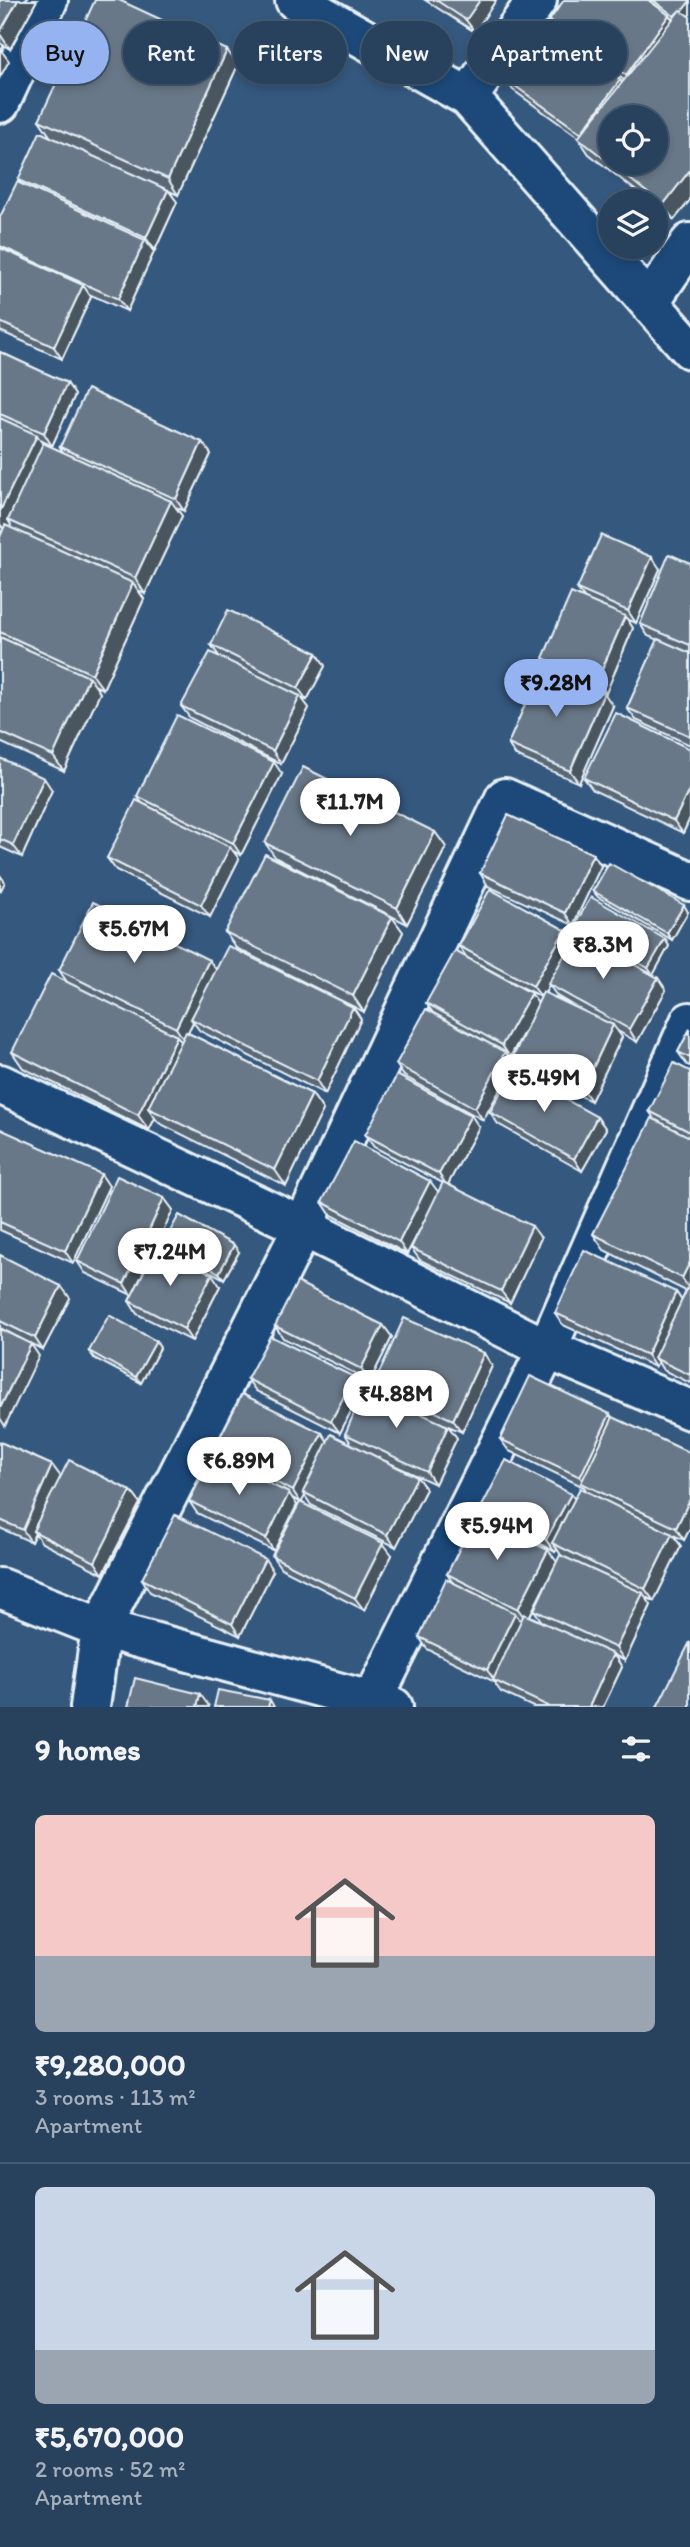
<!DOCTYPE html>
<html lang="en">
<head>
<meta charset="utf-8">
<style>
	:root { --surface:#28425e; --page:#304964; --text:#f1f3f6; --muted:#a5b0bc; --line:#445b73; --accent:#95b2f1 }
	body { margin:0; font-family:Itim,sans-serif; background:var(--page); color:var(--text); height:100vh; display:flex; flex-direction:column; font-size:26px; white-space:nowrap }
	* { box-sizing:border-box; margin:0 }
	p { font-size:23px; color:var(--muted) }
	.icon { flex:none; width:38px; height:38px; fill:none; stroke:currentColor; stroke-width:2; stroke-linecap:round; stroke-linejoin:round }
	.map { position:relative; height:1707px; overflow:hidden }
	.panel { display:flex; flex-direction:column; background:var(--surface); flex:1 }
	.panel>* { flex:none }
	.banner { position:absolute; left:21px; top:21px; width:649px; height:63px; display:flex; gap:14px }
	.tools { position:absolute; left:598px; top:105px; display:grid; gap:14px }
	.tools a { display:grid; place-items:center; width:70px; height:70px; border-radius:50%; background:var(--surface); box-shadow:0 4px 10px #0003,0 0 0 2px var(--line); font-size:35px }
	.price { position:absolute; translate:-50% -60px; padding:0 16px; border-radius:24px; background:#fff; color:#222; font-size:23px; line-height:46px; filter:drop-shadow(0 2px 4px #0008) }
	.price::after { content:''; position:absolute; left:50%; top:42px; width:21px; height:16px; margin-left:-10px; background:inherit; clip-path:polygon(0 0,100% 0,50% 100%) }
	.price.on { background:var(--accent); color:#111 }
	ul { padding:0; list-style:none }
	li { display:grid; align-content:center; gap:14px; height:371px; padding:0 35px }
	li+li { border-top:2px solid var(--line) }
	li span { display:grid; place-items:center; height:217px; border-radius:10px; color:#555 }
	li>.icon { margin-inline-start:auto }
	span .icon { width:126px; height:126px; fill:#fffc; stroke-width:1 }
	li b { font-size:30px }
	h2 { display:flex; justify-content:space-between; align-items:center; height:84px; padding:0 35px; font-size:30px }
	.pill { padding:0 24px; border-radius:32px; background:var(--surface); box-shadow:0 4px 10px #0003,0 0 0 2px var(--line); font-size:24px; line-height:63px }
	.pill.on { background:var(--accent); color:#111 }
	.map>svg:first-child { display:block }
	.lines { fill:none; stroke-linecap:round; stroke-linejoin:round }
	.street-casing { stroke:#e8f1f8; stroke-width:44 }
	.street { stroke:#1f4a7a; stroke-width:38 }
	.wall { fill:#5a6775; stroke:#e8f1f8; stroke-width:2; fill-rule:evenodd }
	.shaded-wall { fill:#4a545f; stroke:#e8f1f8; stroke-width:2 }
	.building { fill:#697888; stroke:#e8f1f8; stroke-width:2; fill-rule:evenodd }
</style>
</head>
<body>
<div class="map">
<svg width="690" height="1707" viewBox="0 0 690 1707">
	<rect width="100%" height="100%" fill="#35587e"/>
	<filter id="ink" filterUnits="userSpaceOnUse"><feTurbulence type="fractalNoise" baseFrequency=".0143" numOctaves="2"/><feDisplacementMap in="SourceGraphic" scale="14" xChannelSelector="R" yChannelSelector="G"/><feConvolveMatrix kernelMatrix="1 2 1 2 8 2 1 2 1" color-interpolation-filters="sRGB"/></filter>
	<g filter="url(#ink)">
		<g class="lines">
			<defs>
				<path id="street" d="M295,0L468,97L690,349
					M468,97L537,0
					M0,103L48,0
					M650,301L690,243
					M0,1084L303,1227L547,1349L690,1410
					M0,1588L101,1628L303,1227L505,798L690,881
					M373,1700L547,1349L690,1022
					M90,1707L101,1628L393,1707"/>
			</defs>
			<use href="#street" class="street-casing"/>
			<use href="#street" class="street"/>
		</g>
		<path class="wall" d="M0,0H37L10,49L0,43Z
			M425,0H496L475,32Z
			M649,0H690V14L688,16L690,17V200L674,220L656,207V201H649L589,154L578,138V137L513,90L504,78L620,80L622,83L624,80L557,33L549,21L660,8Z
			M238,65L178,195L169,191L177,202L155,250L152,249L154,252L127,311L89,294L91,297L62,359L0,331V217L20,183L18,180L50,136L39,120Z
			M0,352L67,383L75,395L52,446L40,440L43,444L63,452L60,447L202,442L211,454L184,511L175,507L182,516L145,594L138,590L144,599L103,689L96,686L100,693L64,771L0,742V534L1,535L2,532L0,531Z
			M690,563V745L636,720L627,708L658,640L648,636L640,624Z
			M660,569L636,623L627,619L633,628L606,693L552,670L543,658L584,598L577,589Z
			M211,645L317,653L325,666L307,700L301,698L309,708L281,764L190,718L181,706L219,656Z
			M613,706L579,783L516,756L508,744Z
			M690,749V818L683,833L593,790L584,778Z
			M0,758L52,790L22,857L0,847Z
			M282,774L241,855L233,851L239,859L210,917L116,870L107,858L142,803L137,796Z
			M435,832L446,847L407,924L276,858L265,843Z
			M593,854L601,866L573,925L488,886L480,873Z
			M593,891L688,912L672,940L598,897Z
			M392,917L403,932L364,1012L236,948L225,932Z
			M574,926L665,939L669,946L653,975L579,933Z
			M572,941L658,978L666,990L637,1042L616,1030L622,1037L591,1101L521,1069L513,1057L525,1031L510,1057L507,1055L514,1065L483,1120L404,1076L396,1064L433,1013L426,1003L467,958L459,946ZM473,961L541,997L538,1003ZM549,985L557,996L579,1009L545,993Z
			M216,969L361,1019L325,1094L200,1031L193,1022L188,1033L312,1094L323,1110L286,1186L159,1123L155,1118L149,1130L23,1068L12,1052L67,982L59,970Z
			M690,1029V1066L687,1065L678,1052Z
			M690,1071V1383L663,1370L658,1362L655,1367L563,1325L555,1313L676,1292L682,1301L686,1291L604,1250L593,1234L655,1120L649,1111Z
			M490,1112L597,1117L606,1129L582,1171L498,1124Z
			M479,1127L448,1184L541,1238L510,1303L420,1260L411,1248L424,1223L407,1254L330,1214L322,1202L430,1181L438,1193L443,1183L374,1147L365,1135Z
			M0,1129L109,1186L73,1263L0,1230Z
			M164,1198L173,1210L141,1277L220,1286L192,1341L137,1314L129,1301L132,1295L85,1273L77,1261Z
			M164,1242L239,1252L224,1279L169,1249Z
			M0,1255L70,1298L43,1350L0,1328Z
			M383,1325L392,1337L370,1381L283,1338L275,1326Z
			M156,1341L160,1348L141,1383L94,1358L89,1351Z
			M492,1366L462,1432L448,1426L457,1438L435,1484L385,1461L417,1477L426,1489L396,1547L311,1505L305,1496L301,1502L392,1555L364,1610L281,1568L272,1556L300,1502L292,1498L297,1505L274,1551L197,1513L189,1501L219,1459L213,1451L322,1433L328,1442L352,1445L345,1434L383,1396L374,1384Z
			M247,1379L362,1389L340,1433L256,1391Z
			M613,1418L690,1453V1528L684,1540L673,1535L681,1546L654,1601L645,1597L651,1605L625,1661L614,1655L622,1667L603,1707H533L501,1692L493,1681L427,1649L419,1637L453,1583L447,1574L557,1562L530,1616L542,1622L534,1610L561,1555L557,1549L555,1552L491,1518L482,1506L571,1494L575,1499L587,1492L584,1487L509,1451L500,1439Z
			M0,1442L52,1465L61,1477L131,1491L140,1503L103,1574L42,1543L35,1533L31,1542L0,1528Z
			M273,1571L240,1636L150,1592L142,1579Z"/>
		<path class="shaded-wall" d="M18,0H37L10,49L0,34V32Z
			M480,0H496L475,32L466,20Z
			M690,1V14L682,25L677,18Z
			M669,15L678,27L634,87L626,75Z
			M0,49L9,61L0,77Z
			M227,50L238,65L178,195L168,179Z
			M620,80L628,93L581,133Z
			M690,170V200L674,220L663,205Z
			M168,190L177,202L155,250L146,238Z
			M145,240L154,252L127,311L118,299Z
			M83,285L91,297L62,359L54,347Z
			M67,383L75,395L52,446L44,433Z
			M37,435L47,451L8,520L11,525L7,534L0,524V511Z
			M202,442L211,454L184,511L176,499Z
			M171,501L182,516L145,594L135,578Z
			M652,557L660,569L636,623L628,611Z
			M133,583L144,599L103,689L92,674Z
			M625,616L633,628L606,693L597,681Z
			M317,653L325,666L307,700L298,688Z
			M89,677L100,693L64,771L53,756Z
			M604,693L613,706L579,783L570,771Z
			M300,696L309,708L281,764L273,751Z
			M274,762L282,774L241,855L233,843Z
			M44,778L52,790L22,857L13,845Z
			M690,788V818L683,833L674,821Z
			M435,832L446,847L407,924L397,908Z
			M230,847L239,859L210,917L201,905Z
			M593,854L601,866L573,925L565,913Z
			M0,875L5,882L0,892Z
			M684,905L688,912L672,940L667,933Z
			M392,917L403,932L364,1012L353,996Z
			M565,930L573,942L542,998L533,986Z
			M665,939L669,946L653,975L648,968Z
			M209,960L218,972L191,1019L193,1022L184,1040L176,1028Z
			M658,978L666,990L637,1042L629,1029Z
			M531,993L539,1005L510,1057L502,1045Z
			M353,1007L361,1019L325,1094L317,1081Z
			M613,1025L622,1037L591,1101L583,1089Z
			M177,1036L188,1052L148,1108L155,1118L149,1130L138,1115Z
			M505,1052L514,1065L483,1120L475,1108Z
			M312,1094L323,1110L286,1186L275,1170Z
			M471,1115L479,1127L447,1186L439,1174Z
			M597,1117L606,1129L582,1171L574,1159Z
			M101,1174L109,1186L73,1263L65,1251Z
			M430,1181L439,1193L407,1254L399,1242Z
			M164,1198L173,1210L132,1296L124,1284Z
			M532,1226L541,1238L510,1303L501,1291Z
			M234,1245L239,1252L224,1279L219,1273Z
			M690,1262V1290L682,1278Z
			M212,1274L220,1286L192,1341L184,1329Z
			M61,1286L70,1298L43,1350L35,1338Z
			M676,1292L684,1304L654,1358L658,1362L655,1367L647,1355Z
			M383,1325L392,1337L370,1381L361,1369Z
			M156,1341L160,1348L141,1383L136,1377Z
			M31,1344L39,1356L5,1426L0,1418V1408Z
			M484,1353L492,1366L462,1432L453,1420Z
			M354,1377L362,1389L340,1433L331,1421Z
			M610,1414L618,1426L586,1485L580,1477Z
			M448,1426L457,1438L435,1484L427,1472Z
			M322,1433L330,1445L303,1492L305,1496L301,1503L293,1491Z
			M52,1465L61,1477L33,1531L35,1533L31,1542L23,1530Z
			M417,1477L426,1489L396,1547L387,1535Z
			M131,1491L140,1503L103,1574L95,1562Z
			M289,1493L297,1505L274,1551L266,1539Z
			M571,1494L580,1506L552,1543L557,1549L555,1552L546,1540Z
			M690,1499V1528L684,1540L676,1528Z
			M672,1534L681,1546L654,1601L645,1589Z
			M383,1543L392,1555L364,1610L355,1598Z
			M548,1550L557,1562L527,1621L518,1609Z
			M265,1559L273,1571L240,1636L232,1624Z
			M643,1593L651,1605L625,1661L616,1648Z
			M515,1613L524,1625L496,1682L487,1670Z
			M613,1654L622,1667L603,1707H589Z
			M200,1694L209,1706V1707H197Z
			M270,1700L274,1707H268Z"/>
		<path class="building" d="M0,0H18L0,32Z
			M95,0H119L227,50L168,179L39,120Z
			M436,0H480L466,20Z
			M564,0H648L669,15L626,75L549,21Z
			M653,0H690V1L682,11L680,10L674,16Z
			M680,10L690,17V170L663,205L578,138ZM611,117H656V163H611Z
			M544,24L620,80L581,133L504,78Z
			M40,132L168,190L146,238L18,180Z
			M17,182L145,240L118,299L0,246V217Z
			M0,248L83,285L54,347L0,322Z
			M0,352L67,383L44,433L0,414Z
			M87,389L202,442L176,499L60,447Z
			M0,418L37,435L0,511Z
			M43,443L171,501L135,578L8,520Z
			M5,525L133,583L92,674L0,632V537Z
			M601,535L652,557L628,611L577,589Z
			M669,554L690,563V645L640,624Z
			M571,593L625,616L597,681L543,658Z
			M228,610L317,653L298,688L211,645Z
			M0,637L89,677L53,756L0,732Z
			M658,639L690,653V736L627,708Z
			M210,652L300,696L273,751L181,706Z
			M541,667L604,693L570,771L508,744Z
			M616,713L690,749V788L674,821L584,778Z
			M177,715L274,762L233,843L137,796Z
			M0,758L44,778L13,845L0,839Z
			M303,767L435,832L397,908L265,843Z
			M136,800L230,847L201,905L107,858Z
			M508,815L593,854L565,913L480,873Z
			M265,854L392,917L353,996L225,932Z
			M609,863L684,905L667,933L593,891Z
			M490,889L565,930L533,986L459,946Z
			M591,897L665,939L648,968L574,926Z
			M93,902L209,960L176,1028L59,970Z
			M577,933L658,978L629,1029L548,984Z
			M228,946L353,1007L317,1081L191,1019Z
			M455,951L531,993L502,1045L426,1003Z
			M51,974L177,1036L138,1115L12,1052Z
			M543,992L613,1025L583,1089L513,1057Z
			M426,1009L505,1052L475,1108L396,1064Z
			M690,1029V1058L678,1052Z
			M186,1032L312,1094L275,1170L148,1108Z
			M674,1063L690,1071V1132L649,1111Z
			M513,1070L597,1117L574,1159L490,1112Z
			M397,1075L471,1115L439,1174L365,1135Z
			M652,1118L690,1137V1262L682,1278L593,1234Z
			M0,1129L101,1174L65,1251L0,1222Z
			M354,1141L430,1181L399,1242L322,1202Z
			M117,1176L164,1198L124,1284L77,1261Z
			M443,1182L532,1226L501,1291L411,1248Z
			M179,1215L234,1245L219,1273L164,1242Z
			M157,1246L212,1274L184,1329L129,1301Z
			M584,1250L676,1292L647,1355L555,1313Z
			M0,1255L61,1286L35,1338L0,1321Z
			M297,1282L383,1325L361,1369L275,1326Z
			M690,1283V1375L654,1358Z
			M109,1315L156,1341L136,1377L89,1351Z
			M404,1318L484,1353L453,1420L374,1384Z
			M0,1329L31,1344L0,1408Z
			M270,1336L354,1377L331,1421L247,1379Z
			M530,1376L610,1414L580,1477L500,1439Z
			M365,1388L448,1426L427,1472L345,1434Z
			M242,1394L322,1433L293,1491L213,1451Z
			M613,1417L690,1453V1499L676,1528L581,1483Z
			M331,1434L417,1477L387,1535L303,1492Z
			M0,1442L52,1465L23,1530L0,1520Z
			M212,1456L289,1493L266,1539L189,1501Z
			M69,1460L131,1491L95,1562L33,1531Z
			M506,1460L571,1494L546,1540L482,1506Z
			M580,1488L672,1534L645,1589L552,1543Z
			M300,1502L383,1543L355,1598L272,1556Z
			M175,1515L265,1559L232,1624L142,1579Z
			M476,1515L548,1550L518,1609L447,1574Z
			M560,1555L643,1593L616,1648L534,1610Z
			M446,1579L515,1613L487,1670L419,1637Z
			M524,1614L613,1654L589,1707H550L493,1680Z
			M690,1642V1707H657Z
			M135,1678L200,1694L197,1707H128Z
			M218,1690L270,1700L268,1707H214Z"/>
	</g>
</svg>
<div class="tools">
<a><svg class="icon" aria-label="locate" viewBox="0 0 24 24"><circle cx="12" cy="12" r="6"/><path d="M12 2v4M12 18v4M2 12h4M18 12h4"/></svg></a>
<a><svg class="icon" aria-label="layers" viewBox="0 0 24 24"><path d="M12 4l9 5-9 5-9-5zM3 14l9 5 9-5"/></svg></a>
</div>
<b class="price on" style="left:556px;top:719px">₹9.28M</b>
<b class="price" style="left:350px;top:838px">₹11.7M</b>
<b class="price" style="left:134px;top:965px">₹5.67M</b>
<b class="price" style="left:603px;top:981px">₹8.3M</b>
<b class="price" style="left:544px;top:1114px">₹5.49M</b>
<b class="price" style="left:170px;top:1288px">₹7.24M</b>
<b class="price" style="left:396px;top:1430px">₹4.88M</b>
<b class="price" style="left:239px;top:1497px">₹6.89M</b>
<b class="price" style="left:497px;top:1562px">₹5.94M</b>
<div class="banner">
<a class="pill on">Buy</a>
<a class="pill">Rent</a>
<a class="pill">Filters</a>
<a class="pill">New</a>
<a class="pill">Apartment</a>
</div>
</div>
<section class="panel">
<h2>9 homes<svg class="icon" aria-label="filters" viewBox="0 0 24 24"><path d="M4 7h16M4 17h16"/><circle cx="9" cy="7" r="2"/><circle cx="15" cy="17" r="2"/></svg></h2>
<ul>
<li><span style="background:linear-gradient(#f6c9c9 65%,#9aa5b1 0)"><svg class="icon" aria-label="home" viewBox="0 0 24 24"><path d="M3 11l9-7 9 7M6 9v11h12V9"/></svg></span><div><b>₹9,280,000</b><p>3 rooms · 113 m²</p><p>Apartment</p></div></li>
<li><span style="background:linear-gradient(#c9d6e8 75%,#9aa5b1 0)"><svg class="icon" aria-label="home" viewBox="0 0 24 24"><path d="M3 11l9-7 9 7M6 9v11h12V9"/></svg></span><div><b>₹5,670,000</b><p>2 rooms · 52 m²</p><p>Apartment</p></div></li>
</ul>
</section>
</body>
</html>
